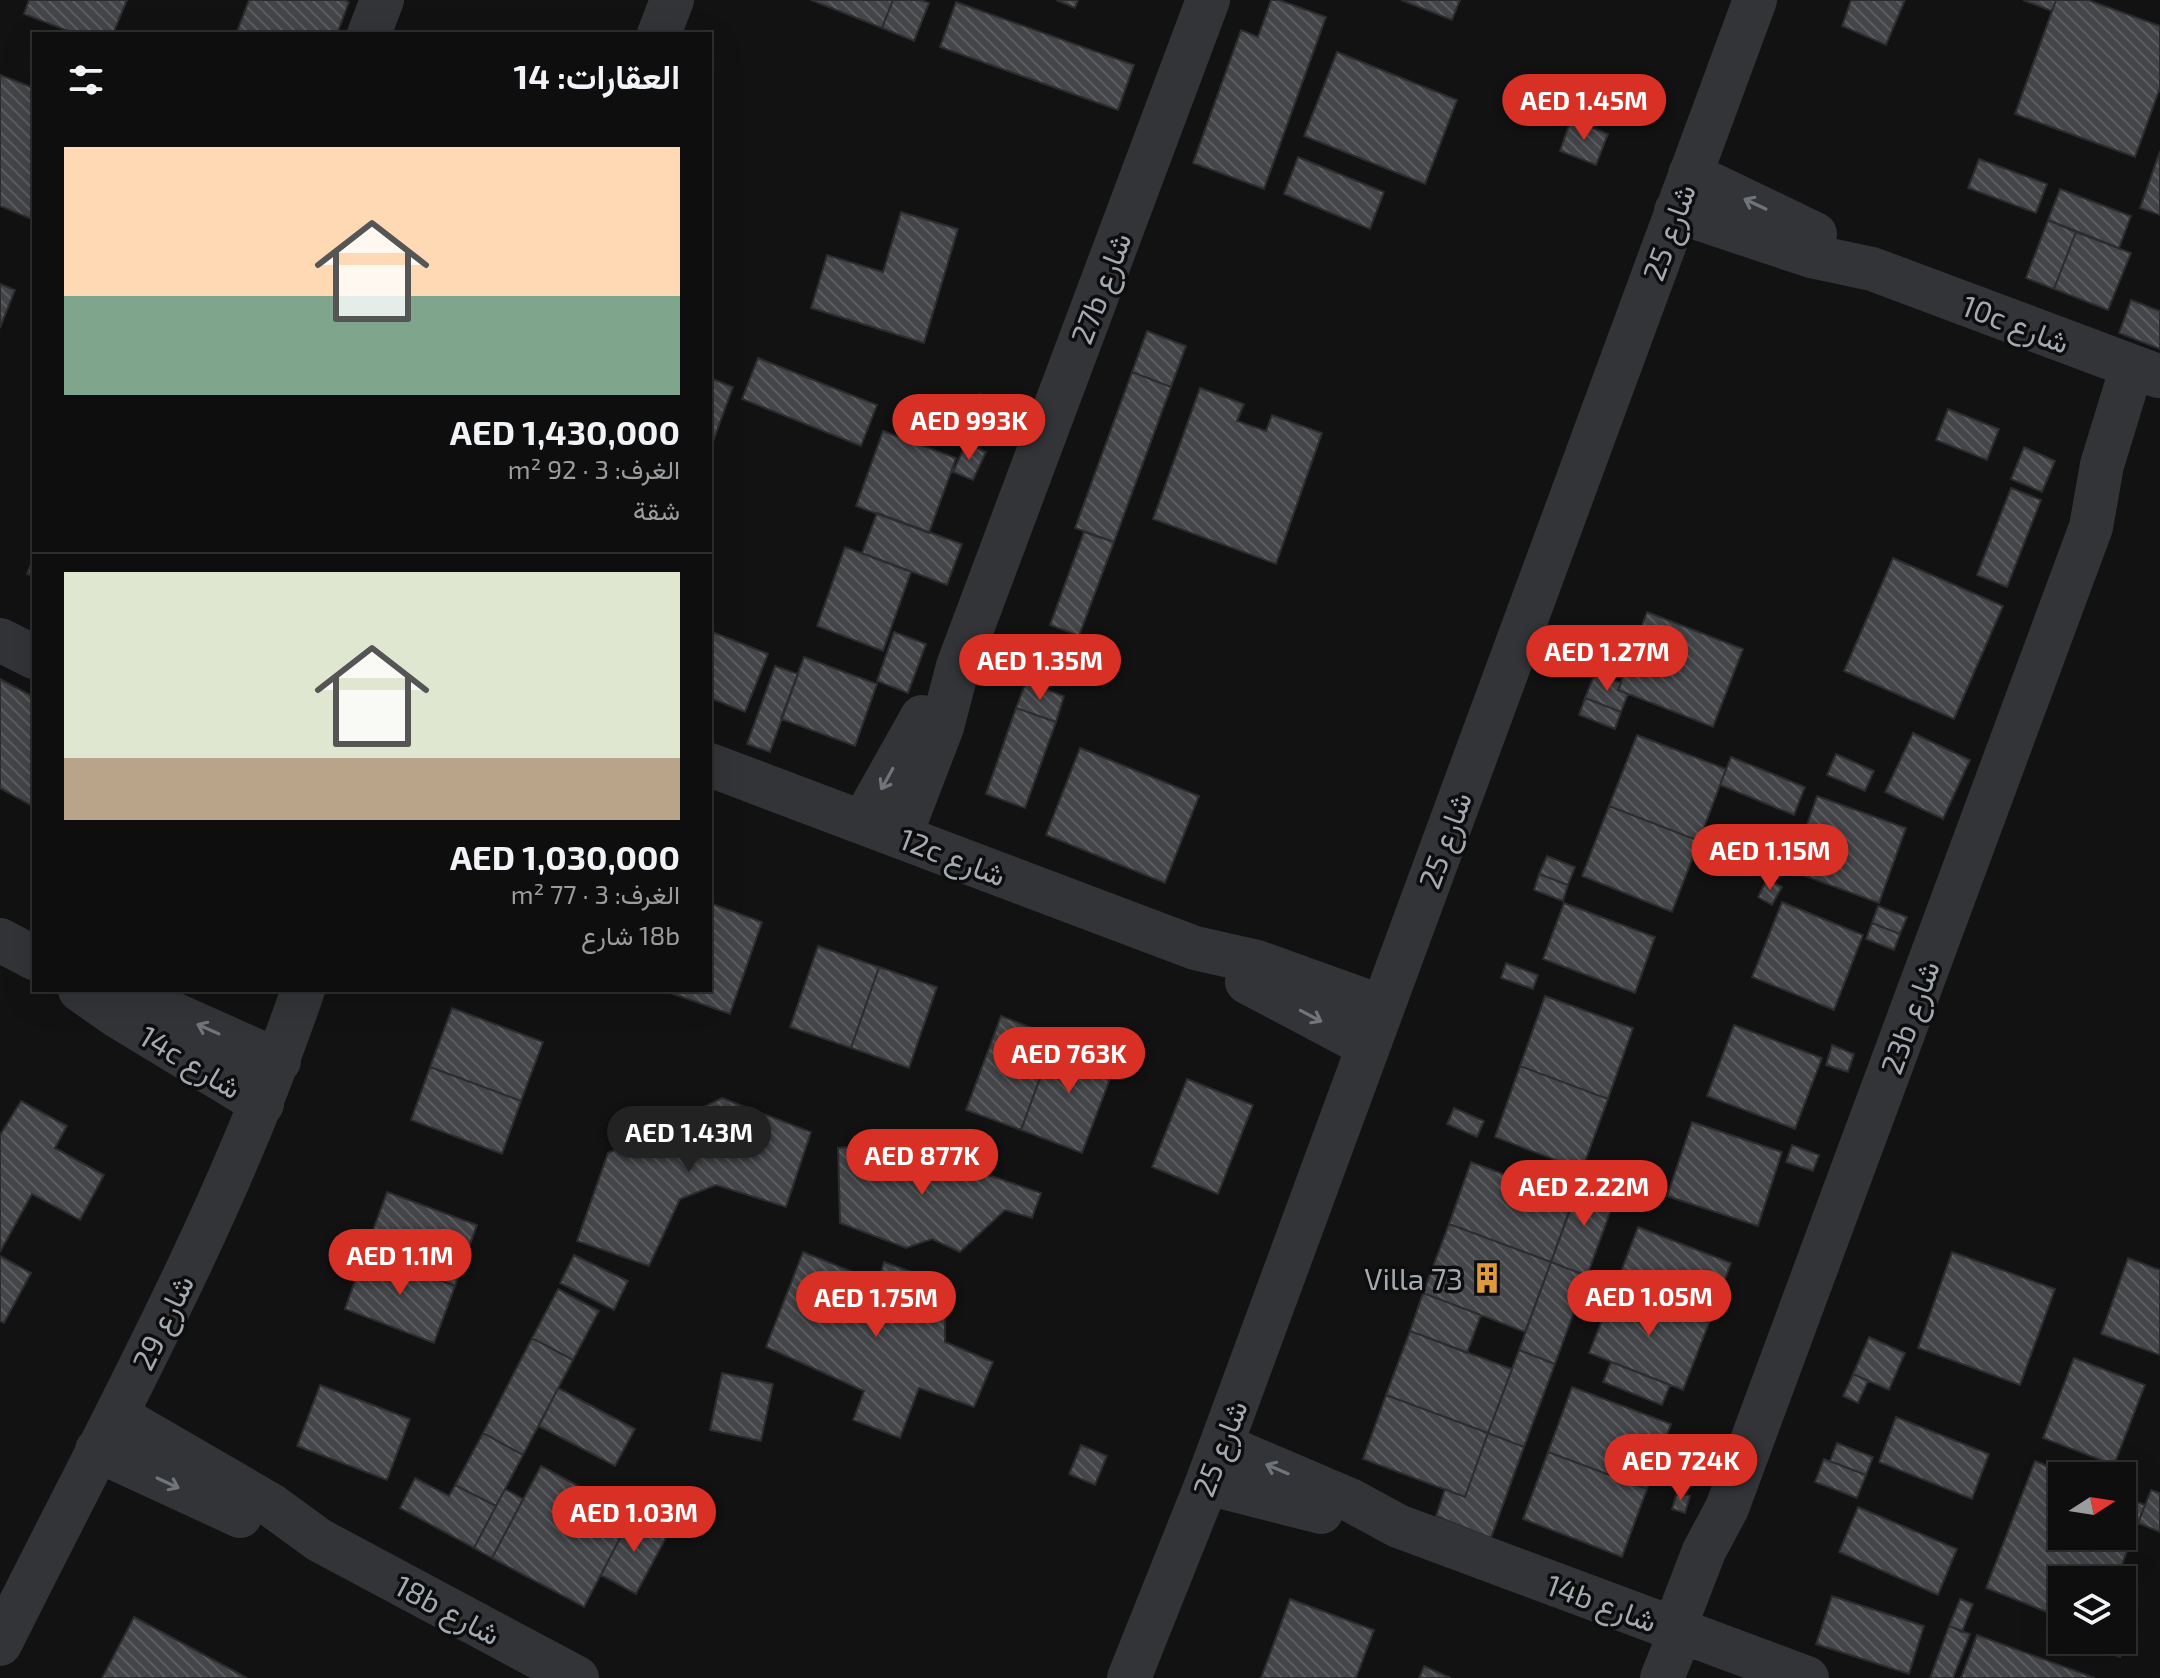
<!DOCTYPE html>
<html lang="ar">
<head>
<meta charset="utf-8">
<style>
	:root { --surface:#0e0e0e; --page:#171717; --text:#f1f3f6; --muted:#9b9c9e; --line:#2e2e2e; --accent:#d93025 }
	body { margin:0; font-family:"Exo 2",Vazirmatn,sans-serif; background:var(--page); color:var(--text); direction:rtl; height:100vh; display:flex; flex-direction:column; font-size:30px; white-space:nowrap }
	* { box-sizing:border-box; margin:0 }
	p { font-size:26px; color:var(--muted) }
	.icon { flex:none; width:44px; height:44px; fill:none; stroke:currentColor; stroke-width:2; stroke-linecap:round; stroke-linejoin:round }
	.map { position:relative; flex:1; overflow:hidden; direction:ltr }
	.side { position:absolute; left:32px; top:32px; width:680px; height:960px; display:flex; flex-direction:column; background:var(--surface); border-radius:0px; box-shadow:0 8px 32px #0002,0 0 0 2px var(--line); direction:rtl }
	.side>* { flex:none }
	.needle { width:52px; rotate:78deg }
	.controls { position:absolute; left:2048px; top:1462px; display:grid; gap:16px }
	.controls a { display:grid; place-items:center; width:88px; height:88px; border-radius:0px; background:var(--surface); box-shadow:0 8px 32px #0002,0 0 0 2px var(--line); font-size:40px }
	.price { position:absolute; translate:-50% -68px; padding:0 18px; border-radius:28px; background:var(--accent); color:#fff; font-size:26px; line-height:52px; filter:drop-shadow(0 2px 4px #0008) }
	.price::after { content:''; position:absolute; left:50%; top:48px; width:24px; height:18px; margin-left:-12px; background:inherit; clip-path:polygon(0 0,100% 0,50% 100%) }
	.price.current { background:#222; color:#fff }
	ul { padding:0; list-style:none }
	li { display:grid; align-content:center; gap:16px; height:424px; padding:0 32px }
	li+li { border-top:2px solid var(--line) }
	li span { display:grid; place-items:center; height:248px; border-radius:0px; color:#555 }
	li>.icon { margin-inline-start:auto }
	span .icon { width:144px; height:144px; fill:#fffc; stroke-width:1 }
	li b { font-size:34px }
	h2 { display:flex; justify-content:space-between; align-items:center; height:96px; padding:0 32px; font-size:34px }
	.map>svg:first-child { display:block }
	.building { fill:url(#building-back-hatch); stroke:#2c2c2f; stroke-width:2 }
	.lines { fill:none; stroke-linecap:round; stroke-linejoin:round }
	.minor { stroke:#333438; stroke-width:44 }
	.oneway { stroke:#71757b }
	.labels { text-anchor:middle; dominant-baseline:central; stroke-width:7; stroke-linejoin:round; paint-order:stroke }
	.street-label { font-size:30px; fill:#a4aab2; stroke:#0d0d0e }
	.poi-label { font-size:30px; fill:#a4aab2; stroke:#0d0d0e; text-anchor:end }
</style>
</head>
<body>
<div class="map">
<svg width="2160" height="1678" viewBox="0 0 2160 1678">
	<defs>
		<pattern id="building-back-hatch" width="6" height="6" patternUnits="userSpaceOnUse" patternTransform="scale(2)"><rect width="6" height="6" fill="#434548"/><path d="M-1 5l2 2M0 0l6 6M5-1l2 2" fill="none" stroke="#5b5d60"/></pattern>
	</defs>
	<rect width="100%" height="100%" fill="#121213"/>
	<path class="building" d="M29,0H127L113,34H76L24,14Z
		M249,0H345L349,2L337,34H236Z
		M811,0H893L882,28Z
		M893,0H921L929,3L914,41L882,28Z
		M1056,0H1078L1075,8Z
		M1271,0H1279L1326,17L1264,189L1193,163L1241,30L1258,37Z
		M1401,0H1460L1452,20Z
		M1851,0H1905L1886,45L1842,26Z
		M2023,0H2056L2052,11Z
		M2056,0H2088L2160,26V88L2135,157L2015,114Z
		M956,2L1134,65L1118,110L940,47Z
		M1337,52L1457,100L1425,184L1304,136Z
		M0,75L34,88V220L0,206Z
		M1571,119L1608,134L1596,165L1560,151Z
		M2160,151V215L2140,208Z
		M1298,157L1384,192L1370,229L1284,194Z
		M1979,159L2047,184L2036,213L1968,188Z
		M2060,189L2131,216L2119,248L2048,220Z
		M901,212L958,229L924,343L811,308L827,255L883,272Z
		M2048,220L2076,232L2054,289L2026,278Z
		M2076,232L2131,253L2108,310L2054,289Z
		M0,284L15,290L0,328Z
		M2131,300L2160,311V349L2119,333Z
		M1147,331L1186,346L1171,387L1132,372Z
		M758,358L877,405L861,446L742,399Z
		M1132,372L1171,387L1114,542L1075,528Z
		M710,378L733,387L710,450Z
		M1200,388L1244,404L1237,421L1266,431L1272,415L1322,433L1276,564L1153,519Z
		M980,394L1005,405L988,440L964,429Z
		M1948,409L1999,429L1987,460L1936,440Z
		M883,431L956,458L929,533L856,506Z
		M966,443L986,452L973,480L953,472Z
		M2024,447L2055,461L2042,492L2011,479Z
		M2011,488L2041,500L2007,587L1977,575Z
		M877,513L962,544L947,585L862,553Z
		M1084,532L1114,542L1079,636L1050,625Z
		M845,547L911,572L883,651L817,626Z
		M34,556V576L27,574Z
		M1893,558L2003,606L1954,719L1844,671Z
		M1647,612L1743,649L1713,727L1618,690Z
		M710,631L768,654L745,712L710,698Z
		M894,632L926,644L908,693L877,681Z
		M804,657L877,684L855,746L781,719Z
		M775,666L798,674L770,752L747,744Z
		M1595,673L1621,683L1618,690L1628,694L1621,712L1585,698Z
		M0,679L34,697V807L0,788Z
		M1026,682L1064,696L1056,722L1016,708Z
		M1585,698L1621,712L1615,729L1579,715Z
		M1016,708L1056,722L1025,808L986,794Z
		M1913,733L1970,760L1943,819L1885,792Z
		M1637,735L1726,769L1699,841L1609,806Z
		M1080,748L1199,796L1165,883L1046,835Z
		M1836,754L1874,771L1865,791L1827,775Z
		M1731,757L1805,787L1794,815L1720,785Z
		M1817,796L1906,828L1879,903L1791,871Z
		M1609,806L1699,841L1672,912L1582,876Z
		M1547,856L1575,867L1568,885L1539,874Z
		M1539,874L1568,885L1563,901L1534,890Z
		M1767,879L1782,887L1772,905L1758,897Z
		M1782,902L1863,935L1834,1010L1752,977Z
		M710,903L762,922L730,1014L665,991L710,990Z
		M1564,903L1655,937L1635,993L1543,959Z
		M1878,906L1907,917L1900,934L1872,923Z
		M1872,923L1900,934L1894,950L1866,939Z
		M818,946L879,967L851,1048L790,1027Z
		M1506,963L1538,975L1533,989L1501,978Z
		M879,967L937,987L909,1068L851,1048Z
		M1545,996L1633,1028L1608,1099L1520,1066Z
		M452,1008L543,1042L521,1101L430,1067Z
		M1001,1016L1055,1037L1021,1130L966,1110Z
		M1734,1025L1822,1058L1795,1129L1707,1096Z
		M1055,1037L1117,1060L1082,1153L1021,1130Z
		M1832,1045L1854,1054L1848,1072L1826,1065Z
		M1520,1066L1608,1099L1582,1170L1495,1137Z
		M430,1067L521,1101L502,1154L411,1120Z
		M1187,1079L1253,1105L1218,1194L1152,1167Z
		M722,1098L811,1132L786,1207L716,1185L680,1199L649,1266L577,1241L608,1153Z
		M21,1101L67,1126L55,1148L104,1175L80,1220L32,1194L0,1252V1135Z
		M1454,1108L1484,1121L1477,1137L1447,1124Z
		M1692,1122L1782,1152L1758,1226L1667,1196Z
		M894,1143L1041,1193L1032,1218L1005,1210L960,1252L932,1239L906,1248L840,1223L838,1148Z
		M1792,1145L1819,1155L1813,1171L1786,1162Z
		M1471,1162L1573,1200L1551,1262L1449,1224Z
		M1581,1180L1617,1193L1587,1276L1551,1262Z
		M387,1192L477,1225L455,1286L365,1252Z
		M1449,1224L1551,1262L1525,1332L1423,1293Z
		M1638,1227L1731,1263L1709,1323L1615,1287Z
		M365,1252L455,1286L434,1343L345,1309Z
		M803,1252L878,1282L884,1262L926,1277L945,1301V1342L993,1362L974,1407L919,1388L900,1438L853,1420L864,1391L766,1347Z
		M1952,1252L2055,1289L2020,1385L1918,1348Z
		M574,1255L628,1281L614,1310L560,1283Z
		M0,1256L31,1273L4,1323L0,1321Z
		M2128,1258L2160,1270V1355L2101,1334Z
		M1551,1262L1587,1276L1555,1364L1519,1350Z
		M1615,1287L1709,1323L1683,1390L1589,1353Z
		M558,1289L599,1311L573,1360L532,1338Z
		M1423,1293L1481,1315L1467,1353L1410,1331Z
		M1410,1331L1512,1369L1488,1433L1386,1395Z
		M1869,1337L1905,1353L1889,1390L1853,1374Z
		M532,1338L573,1360L523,1455L483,1433Z
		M1519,1350L1555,1364L1524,1447L1488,1433Z
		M2074,1358L2145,1385L2114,1465L2043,1438Z
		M1611,1362L1670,1385L1662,1405L1603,1382Z
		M722,1373L773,1384L761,1441L710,1430Z
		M1853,1374L1868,1381L1858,1403L1843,1396Z
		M320,1385L410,1419L387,1480L297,1446Z
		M1572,1387L1671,1424L1647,1489L1548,1452Z
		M558,1388L635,1429L615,1466L539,1426Z
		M1386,1395L1488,1433L1465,1497L1363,1459Z
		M1896,1417L1989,1454L1972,1499L1879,1462Z
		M483,1433L523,1455L496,1506L455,1485Z
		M1488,1433L1524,1447L1491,1538L1436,1516L1445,1489L1465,1497Z
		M1837,1443L1873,1457L1866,1475L1830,1461Z
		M1081,1445L1107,1456L1095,1485L1069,1474Z
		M1548,1452L1647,1489L1622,1557L1523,1519Z
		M1824,1459L1866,1475L1857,1498L1815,1482Z
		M2035,1461L2072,1476H2062V1536H2122V1496L2145,1505L2116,1580H2062V1618L1986,1588Z
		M541,1466L632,1515L584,1607L492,1558Z
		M415,1478L449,1496L455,1485L496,1506L474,1548L400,1508Z
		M505,1489L523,1499L492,1558L474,1548Z
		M2151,1490L2160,1493V1532L2138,1523Z
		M1677,1492L1690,1496L1685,1513L1672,1509Z
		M1858,1507L1957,1549L1938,1595L1839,1552Z
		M632,1515L668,1534L636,1594L601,1575Z
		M1832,1596L1924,1626L1909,1674L1816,1644Z
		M1290,1599L1374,1630L1356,1678H1261Z
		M1960,1599L1973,1604L1962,1632L1949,1626Z
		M134,1617L247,1678H102Z
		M2122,1621L2132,1626L2120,1657L2091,1646L2093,1640H2122Z
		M1949,1626L1970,1634L1953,1678H1930Z
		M1977,1635L2095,1678H1961Z
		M1424,1666L1451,1678H1419Z"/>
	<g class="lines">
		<path class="minor" d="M369,34L382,0
			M659,34L672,0
			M1690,174L1815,234
			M1676,211L1811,256L1872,269L2158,376
			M0,640L34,657
			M710,765L1195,948L1257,962L1382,1007
			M863,822L922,717
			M900,836L942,727L958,666L1208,0
			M0,940L34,958
			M1247,982L1368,1046
			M80,990L117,1016L262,1104
			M120,990L279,1061
			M116,1415L271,1505L319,1540L577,1678
			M1221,1445L1352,1501L1398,1526L1807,1678
			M97,1450L240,1516
			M1207,1483L1321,1512
			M1674,1629L1704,1551L1727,1508L2091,527L2102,465L2132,367
			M0,1644C107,1429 225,1218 303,990
			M1129,1678L1207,1483L1755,0
			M1662,1678L1681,1631"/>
	</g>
	<defs><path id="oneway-shaft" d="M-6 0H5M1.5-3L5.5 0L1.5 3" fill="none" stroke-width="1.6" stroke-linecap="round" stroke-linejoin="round" transform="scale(2)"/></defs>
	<g class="oneway">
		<use href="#oneway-shaft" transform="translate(1755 204) rotate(-155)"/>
		<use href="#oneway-shaft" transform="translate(887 779) rotate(119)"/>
		<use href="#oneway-shaft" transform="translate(1311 1016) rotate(28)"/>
		<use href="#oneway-shaft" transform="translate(208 1029) rotate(-156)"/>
		<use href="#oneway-shaft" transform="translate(1277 1469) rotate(-157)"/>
		<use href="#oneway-shaft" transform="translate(168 1483) rotate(25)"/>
	</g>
	<defs>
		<symbol id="building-bare" viewBox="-9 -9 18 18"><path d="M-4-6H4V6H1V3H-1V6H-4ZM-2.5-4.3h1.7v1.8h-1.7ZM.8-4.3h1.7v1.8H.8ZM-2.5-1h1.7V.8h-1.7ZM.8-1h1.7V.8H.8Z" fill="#df993e" stroke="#0d0d0e" stroke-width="2.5" paint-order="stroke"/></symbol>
	</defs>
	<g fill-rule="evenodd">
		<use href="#building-bare" x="1465" y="1256" width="44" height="44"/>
	</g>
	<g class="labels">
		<g class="street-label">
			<text transform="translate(1668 232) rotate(-70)">شارع 25</text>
			<text transform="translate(1100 288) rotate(-69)">27b شارع</text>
			<text transform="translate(2016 323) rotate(21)">10c شارع</text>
			<text transform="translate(1444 840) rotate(-70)">شارع 25</text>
			<text transform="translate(953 856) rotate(21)">12c شارع</text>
			<text transform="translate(1909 1017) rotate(-70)">23b شارع</text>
			<text transform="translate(191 1061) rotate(31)">14c شارع</text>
			<text transform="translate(162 1322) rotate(-64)">شارع 29</text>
			<text transform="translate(1219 1448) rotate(-69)">شارع 25</text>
			<text transform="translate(1602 1602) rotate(20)">14b شارع</text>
			<text transform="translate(448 1609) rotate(28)">18b شارع</text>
		</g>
		<g class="poi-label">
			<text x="1463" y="1278">Villa 73</text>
		</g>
	</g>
</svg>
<div class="controls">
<a><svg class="needle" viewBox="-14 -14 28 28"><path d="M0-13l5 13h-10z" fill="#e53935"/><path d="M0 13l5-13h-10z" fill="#9b9c9e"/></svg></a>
<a><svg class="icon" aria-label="layers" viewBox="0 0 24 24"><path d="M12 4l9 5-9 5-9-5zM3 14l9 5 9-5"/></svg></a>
</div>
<b class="price" style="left:1584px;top:142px">AED 1.45M</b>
<b class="price" style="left:969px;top:462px">AED 993K</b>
<b class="price" style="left:1607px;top:693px">AED 1.27M</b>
<b class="price" style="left:1040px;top:702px">AED 1.35M</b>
<b class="price" style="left:1770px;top:892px">AED 1.15M</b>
<b class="price" style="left:1069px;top:1095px">AED 763K</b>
<b class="price current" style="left:689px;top:1174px">AED 1.43M</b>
<b class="price" style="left:922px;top:1197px">AED 877K</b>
<b class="price" style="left:1584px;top:1228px">AED 2.22M</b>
<b class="price" style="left:400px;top:1297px">AED 1.1M</b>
<b class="price" style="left:1649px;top:1338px">AED 1.05M</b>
<b class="price" style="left:876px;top:1339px">AED 1.75M</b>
<b class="price" style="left:1681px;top:1502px">AED 724K</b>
<b class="price" style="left:634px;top:1554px">AED 1.03M</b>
<section class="side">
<h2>العقارات: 14<svg class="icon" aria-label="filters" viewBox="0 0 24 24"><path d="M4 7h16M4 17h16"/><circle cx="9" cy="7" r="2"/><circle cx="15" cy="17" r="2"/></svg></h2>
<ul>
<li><span style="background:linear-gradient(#ffd9b3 60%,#7fa58c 0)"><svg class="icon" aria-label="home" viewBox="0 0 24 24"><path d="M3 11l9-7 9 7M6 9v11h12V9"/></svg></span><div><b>AED 1,430,000</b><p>الغرف: 3 · 92 m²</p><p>شقة</p></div></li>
<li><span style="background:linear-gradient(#dfe7d0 75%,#b9a48a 0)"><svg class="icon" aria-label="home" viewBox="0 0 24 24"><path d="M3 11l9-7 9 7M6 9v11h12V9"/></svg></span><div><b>AED 1,030,000</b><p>الغرف: 3 · 77 m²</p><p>18b شارع</p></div></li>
</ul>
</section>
</div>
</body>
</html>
